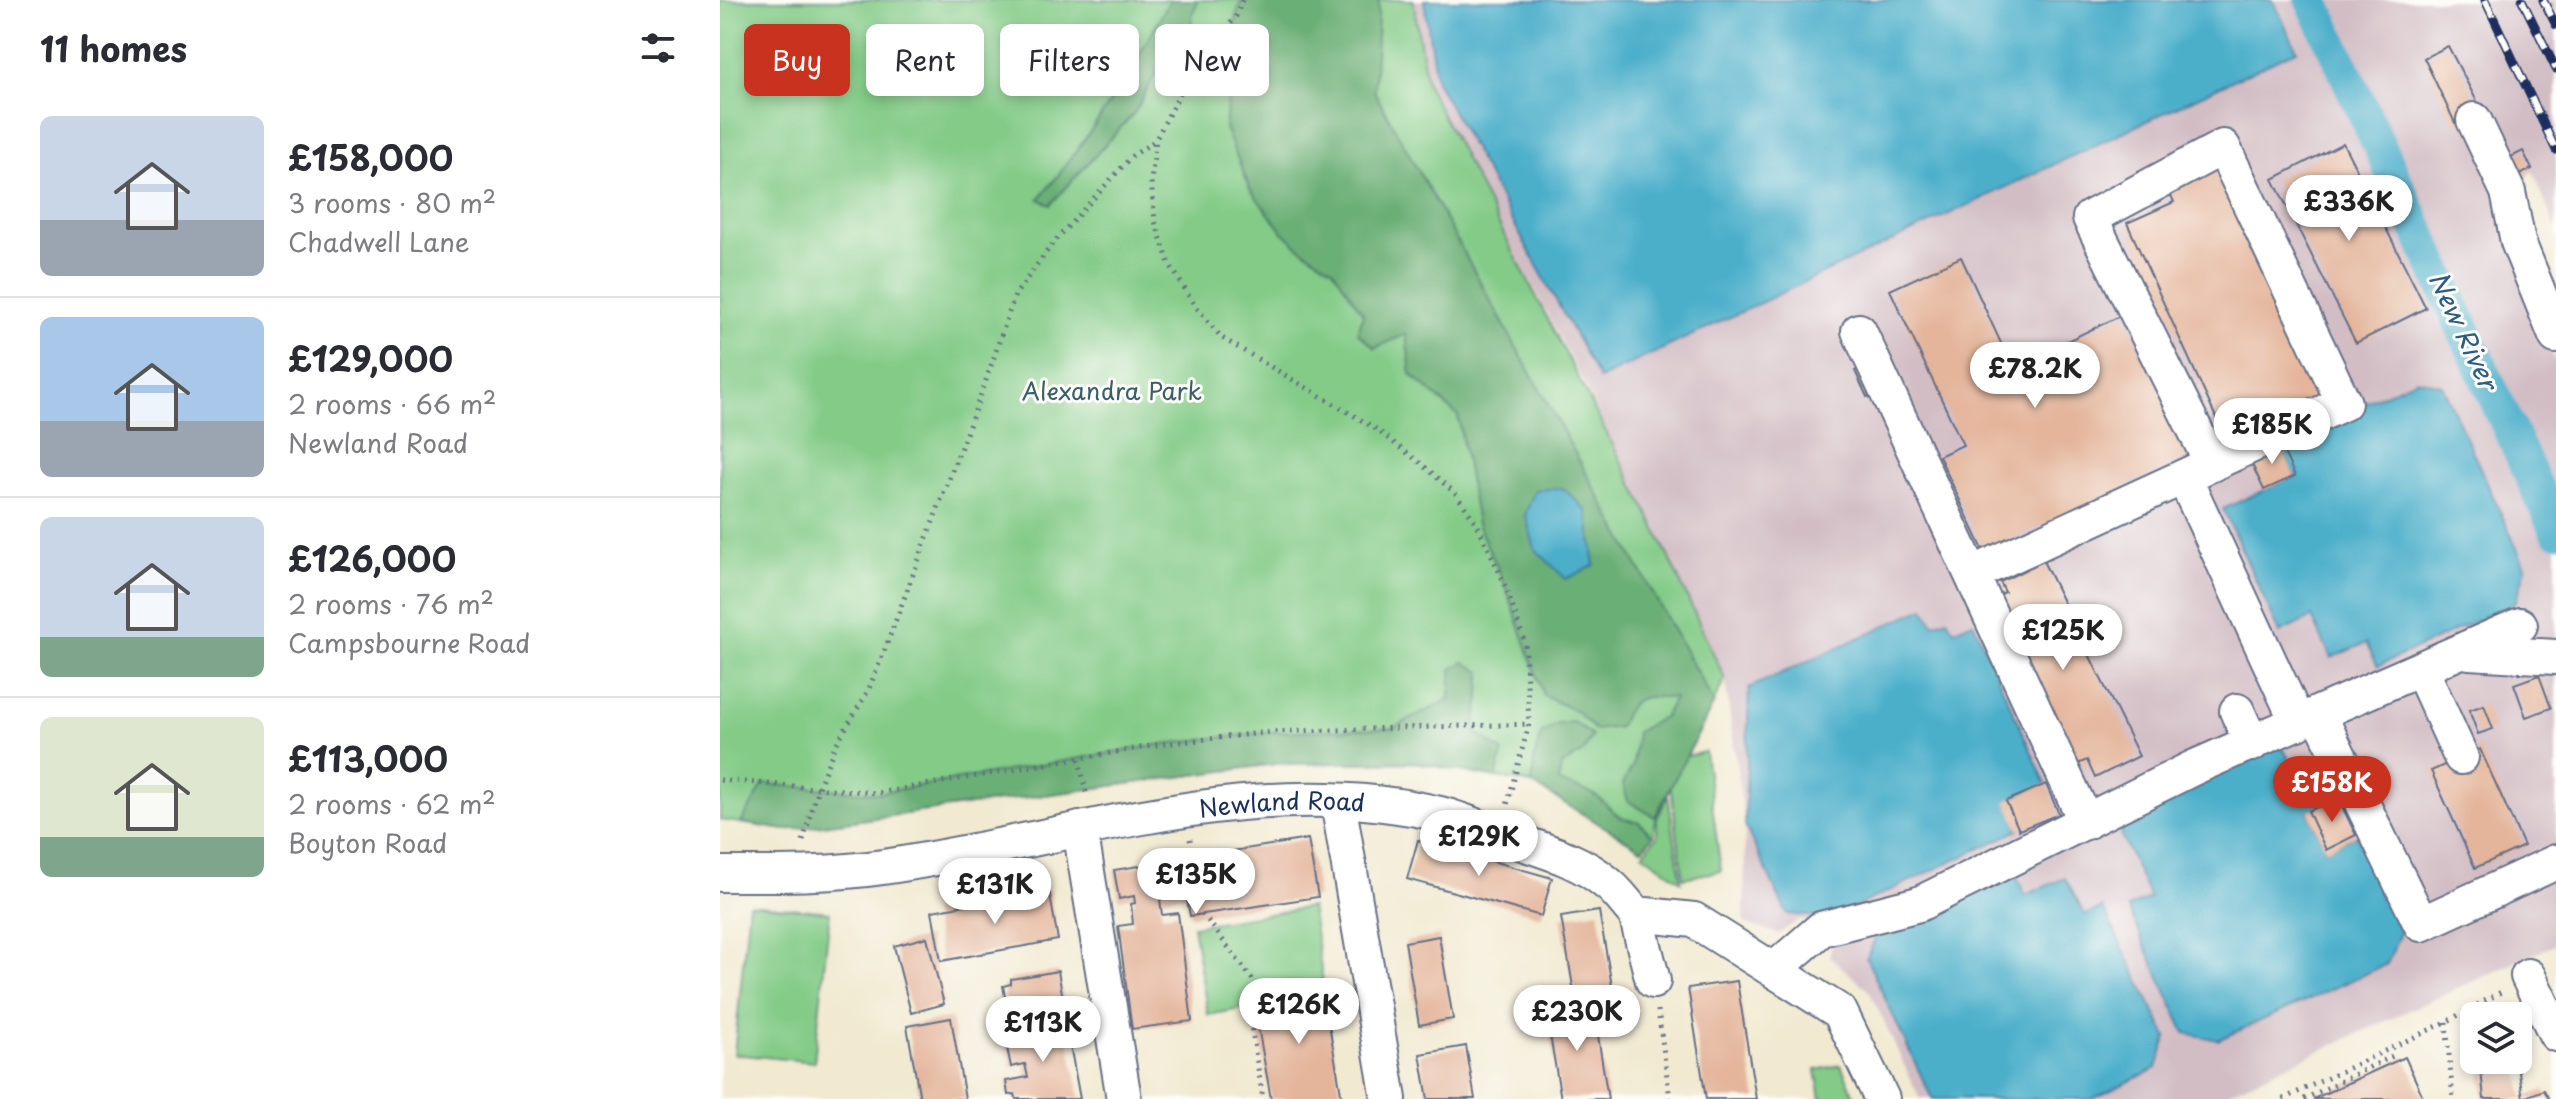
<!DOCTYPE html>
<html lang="en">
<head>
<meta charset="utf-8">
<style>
	:root { --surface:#fff; --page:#f7f7f7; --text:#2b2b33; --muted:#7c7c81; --line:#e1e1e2; --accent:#c8321e }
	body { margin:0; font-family:"Playpen Sans",sans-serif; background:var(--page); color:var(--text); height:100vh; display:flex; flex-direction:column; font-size:30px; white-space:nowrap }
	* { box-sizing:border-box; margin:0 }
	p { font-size:26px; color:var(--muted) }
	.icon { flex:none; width:44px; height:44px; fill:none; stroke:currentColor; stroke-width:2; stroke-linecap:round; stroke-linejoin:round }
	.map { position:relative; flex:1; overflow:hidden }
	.side { display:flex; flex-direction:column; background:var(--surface); width:720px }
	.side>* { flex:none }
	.hud { position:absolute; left:24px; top:24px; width:760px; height:72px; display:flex; gap:16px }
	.buttons { position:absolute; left:1740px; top:1002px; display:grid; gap:16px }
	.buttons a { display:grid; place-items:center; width:72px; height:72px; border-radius:12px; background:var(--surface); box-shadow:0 4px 12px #0003; font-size:40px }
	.price { position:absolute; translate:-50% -68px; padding:0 18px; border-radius:28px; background:#fff; color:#222; font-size:26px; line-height:52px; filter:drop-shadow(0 2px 4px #0008) }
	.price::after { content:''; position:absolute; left:50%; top:48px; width:24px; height:18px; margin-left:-12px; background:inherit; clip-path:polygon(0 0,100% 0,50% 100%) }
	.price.on { background:var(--accent); color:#fff }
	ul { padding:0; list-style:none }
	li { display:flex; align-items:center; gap:24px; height:200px; padding:0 40px }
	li+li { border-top:2px solid var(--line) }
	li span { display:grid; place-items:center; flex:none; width:224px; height:160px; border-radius:12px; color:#555 }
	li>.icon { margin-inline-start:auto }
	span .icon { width:96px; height:96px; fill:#fffc; stroke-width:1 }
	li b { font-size:34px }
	h2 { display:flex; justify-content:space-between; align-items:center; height:96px; padding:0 40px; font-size:34px }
	.pill { padding:0 28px; border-radius:12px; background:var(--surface); box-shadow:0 4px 12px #0003; font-size:28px; line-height:72px }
	.pill.on { background:var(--accent); color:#fff }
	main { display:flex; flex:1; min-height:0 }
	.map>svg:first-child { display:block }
	.industrial { fill:#d2bdc5 }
	.green { fill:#83cb87; stroke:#4f7d72; stroke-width:2 }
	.forest { fill:#6aaf74; stroke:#426f69; stroke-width:2 }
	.water { fill:#4bafca; stroke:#336f94; stroke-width:2 }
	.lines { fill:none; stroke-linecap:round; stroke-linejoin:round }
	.canal { stroke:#4bafca; stroke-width:34 }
	.building { fill:#e4b59b }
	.minor-casing { stroke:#667086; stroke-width:38 }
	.path { stroke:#667086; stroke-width:5; stroke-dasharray:2 6; stroke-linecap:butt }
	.minor { stroke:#fff; stroke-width:34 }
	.rail-casing { stroke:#1b2f5e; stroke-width:9 }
	.rail { stroke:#fdfcf7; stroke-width:6; stroke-dasharray:18; stroke-linecap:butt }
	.labels { text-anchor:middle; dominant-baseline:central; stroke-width:6; stroke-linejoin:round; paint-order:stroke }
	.park-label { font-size:24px; fill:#3a5e6a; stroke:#fdfcf7 }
	.street-label { font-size:24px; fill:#1b2f5e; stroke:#fdfcf7 }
	.water-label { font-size:26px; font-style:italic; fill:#2c5c84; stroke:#fdfcf7 }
</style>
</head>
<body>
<main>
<section class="side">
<h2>11 homes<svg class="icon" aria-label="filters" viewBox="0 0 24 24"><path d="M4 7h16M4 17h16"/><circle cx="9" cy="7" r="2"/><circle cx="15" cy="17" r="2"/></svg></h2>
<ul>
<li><span style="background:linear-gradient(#c9d6e8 65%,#9aa5b1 0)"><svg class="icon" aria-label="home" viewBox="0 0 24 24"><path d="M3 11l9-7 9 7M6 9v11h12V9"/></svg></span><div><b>£158,000</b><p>3 rooms · 80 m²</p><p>Chadwell Lane</p></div></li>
<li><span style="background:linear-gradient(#a9c7e8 65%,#9aa5b1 0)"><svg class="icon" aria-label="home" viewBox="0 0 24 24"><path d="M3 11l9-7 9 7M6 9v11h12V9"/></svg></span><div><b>£129,000</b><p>2 rooms · 66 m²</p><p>Newland Road</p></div></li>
<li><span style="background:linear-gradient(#c9d6e8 75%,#7fa58c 0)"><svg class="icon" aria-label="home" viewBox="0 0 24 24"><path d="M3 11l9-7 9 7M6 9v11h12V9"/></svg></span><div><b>£126,000</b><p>2 rooms · 76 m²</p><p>Campsbourne Road</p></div></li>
<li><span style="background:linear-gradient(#dfe7d0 75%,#7fa58c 0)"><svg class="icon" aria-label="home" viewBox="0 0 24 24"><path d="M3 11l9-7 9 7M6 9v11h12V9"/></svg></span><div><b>£113,000</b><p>2 rooms · 62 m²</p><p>Boyton Road</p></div></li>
</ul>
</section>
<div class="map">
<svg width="1836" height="1099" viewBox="0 0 1836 1099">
	<rect width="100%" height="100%" fill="#fdfcf7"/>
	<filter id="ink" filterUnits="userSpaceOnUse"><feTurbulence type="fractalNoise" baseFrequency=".0125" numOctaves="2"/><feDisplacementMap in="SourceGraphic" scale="16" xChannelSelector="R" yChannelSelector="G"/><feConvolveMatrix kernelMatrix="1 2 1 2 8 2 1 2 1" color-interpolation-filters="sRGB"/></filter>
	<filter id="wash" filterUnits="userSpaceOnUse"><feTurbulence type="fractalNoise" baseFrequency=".006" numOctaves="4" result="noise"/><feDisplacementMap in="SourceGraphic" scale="32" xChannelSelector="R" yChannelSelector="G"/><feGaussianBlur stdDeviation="1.8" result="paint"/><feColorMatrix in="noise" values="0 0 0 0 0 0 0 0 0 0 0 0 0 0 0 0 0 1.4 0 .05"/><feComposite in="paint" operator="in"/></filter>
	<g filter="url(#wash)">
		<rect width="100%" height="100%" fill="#f1e9d0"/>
		<path class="industrial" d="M693,0H1836V230L1813,171L1808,175L1803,220L1830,302L1831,354L1836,359V944L1493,1099H1200L1150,992L1109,956L1114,937L1080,919L1058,934L1024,923L1025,826L1005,679L868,391L707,85Z"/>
		<path class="green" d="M0,0H693L707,85L931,519L1005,679L967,756L985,752L1001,871L963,878L951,788L936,816L933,836L922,849L812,784L695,762L555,764L65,830L0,820Z
			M948,796L961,881L923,854L937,836V818Z
			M29,904L110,912L94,1062L14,1054Z
			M591,907L603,981L555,989L558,1002L488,1015L473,926Z
			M1121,1065L1136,1099H1101L1096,1070Z"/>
		<path class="forest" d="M450,0H478L472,16L471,41L455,60L440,66L415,112L330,205L319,199C369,139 413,69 450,0Z
			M522,0H659L654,91L994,703L935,817L908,801L903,784L913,765L917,732L945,716L954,698C921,695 913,694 899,727L875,730L856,711L824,696L784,582L757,524L738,416L691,374L686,334L655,348L638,333L643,314L613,269L579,247L561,230L530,189L505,128L516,16Z
			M744,662L761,672L760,698L754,731L783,752L776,778L695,762L555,764L65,830L21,823L44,784L158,793L443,744L550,732L673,728L730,699L732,669Z
			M854,722L872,736L864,751L841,766L839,781C849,787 859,788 869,792C889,801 893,821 918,821L933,836L922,849L812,784L814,759L821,734L838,724Z"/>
		<path class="water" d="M704,0H1553L1577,50L879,379L716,81Z
			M1697,379L1722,385L1806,568L1795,603L1658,666L1646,643L1611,658L1592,617L1560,633L1503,509L1575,476L1559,442Z
			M843,488L867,511L875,565L846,579L815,549L805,514L815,490Z
			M1204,608L1214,624L1227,619L1234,630L1253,622L1326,784L1287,801L1299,830L1111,918L1067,914L1025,826L1029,688Z
			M1561,744L1572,765L1599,755L1618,798L1588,812L1606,850L1636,835L1680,933L1667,964L1498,1040L1465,1033L1408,908L1430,898L1395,822Z
			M1293,869L1305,895L1345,878L1365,915L1383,908L1447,1037L1437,1068L1373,1099H1212L1146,958L1157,935Z"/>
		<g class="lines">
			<path class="canal" d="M1592,0L1836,530"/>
		</g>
		<g id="blocks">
			<path class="building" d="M1728,46L1762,111L1735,123L1704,58Z
				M1623,143L1706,308L1636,343L1553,179Z
				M1803,151L1812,169L1795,177L1787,159Z
				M1493,165L1602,395L1556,417L1553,411L1503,433L1407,223L1454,202L1447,187Z
				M1241,257L1292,367L1404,314L1470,455L1264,552L1219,456L1243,445L1170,290Z
				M1147,365L1160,392L1147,397L1135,371Z
				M1559,442L1575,476L1544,490L1528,456Z
				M1323,561L1419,756L1375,778L1367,760L1351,767L1273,598L1285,592L1280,582Z
				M1819,675L1831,708L1806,717L1794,684Z
				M1764,705L1773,729L1758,734L1749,710Z
				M1760,749L1804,846L1755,868L1711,771Z
				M1326,784L1339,814L1299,830L1286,801Z
				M1618,798L1636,835L1606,850L1588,811Z
				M588,839L598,897L470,916L466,895L440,899L442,915L458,913L472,1021L412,1029L398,926L413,924L411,904L415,903L414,896L399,899L394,870Z
				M698,840L832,878L821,916L687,879Z
				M329,890L338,940L221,961L212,911Z
				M879,911L893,992L855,998L841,917Z
				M719,936L733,1019L699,1025L685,942Z
				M207,937L224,1004L191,1013L174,946Z
				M338,971L346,1015L284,1026L279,1003L286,1002L283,986L291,984V979Z
				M1017,981L1036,1099H986L968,988Z
				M594,982L597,998L604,996L622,1099H551L535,1010L558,1006L555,989Z
				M873,1004L888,1099H841L826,1012Z
				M231,1018L245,1099H200L187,1026Z
				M346,1023L360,1099H296L295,1094L288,1095L286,1081L308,1077L305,1064L291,1067L285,1038L296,1036V1032Z
				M746,1046L755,1099H708L700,1054Z
				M1685,1057L1704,1099H1593L1665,1066Z
				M1760,1060H1797L1803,1098L1824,1090L1829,1099H1764Z"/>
		</g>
	</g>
	<g filter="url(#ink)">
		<use href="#blocks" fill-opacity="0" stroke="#667086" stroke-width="2"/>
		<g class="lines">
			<defs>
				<g id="minor">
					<path d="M1754,120L1788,192L1798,242L1836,336"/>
					<path d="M1139,331L1366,822"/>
					<path d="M1464,477L1578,723"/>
					<path d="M1252,574L1624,403L1503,147L1370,218L1492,464"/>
					<path d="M1749,652L1836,657"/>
					<path d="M1701,669L1741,757"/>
					<path d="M1517,711L1532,744"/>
					<path d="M1599,715L1701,924L1836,862"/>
					<path d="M618,802L669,1099"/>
					<path d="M360,829L404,1099"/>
					<path id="s1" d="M0,874C55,874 108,875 163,867C346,841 534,769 720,814C743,820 766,830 788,838C822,850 859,859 887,883C898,891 906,904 916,914L974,920L1120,1012L1162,1099"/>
					<path d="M916,914L933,981"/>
					<path d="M1054,970L1101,929L1199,904L1473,768L1800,625"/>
					<path d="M1808,976L1836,1034"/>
				</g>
			</defs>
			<use href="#minor" class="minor-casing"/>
			<path class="path" d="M522,0L516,16L462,89L436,139L431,181L435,221L449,263L475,306L502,338L653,427L698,461L735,493L757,524L784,582L805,643L809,724L787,805
				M359,759L367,797
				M0,780L158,793L443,744L550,732L809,724
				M470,839L473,857
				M83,841L98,788L115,746L148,691L165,649L264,386L295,295L333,243L412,156L436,140
				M483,914L545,996L531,1005L529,1013L543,1099
				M938,1010L950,1099
				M1726,1022L1733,1099
				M1563,1099L1726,1022L1781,992
				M1584,1099L1675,1055"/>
			<use href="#minor" class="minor"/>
			<defs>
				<path id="rail" d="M1765,0L1836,150
					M1802,0L1836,69
					M1823,0L1836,25"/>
			</defs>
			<use href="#rail" class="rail-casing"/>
			<use href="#rail" class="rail"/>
		</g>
	</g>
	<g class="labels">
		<g class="park-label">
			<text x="392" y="390">Alexandra Park</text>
		</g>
		<g class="street-label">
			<text stroke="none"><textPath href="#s1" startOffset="568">Newland Road</textPath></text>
		</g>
		<g class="water-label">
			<text transform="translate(1744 330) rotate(65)">New River</text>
		</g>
	</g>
</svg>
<div class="buttons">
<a><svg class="icon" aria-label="layers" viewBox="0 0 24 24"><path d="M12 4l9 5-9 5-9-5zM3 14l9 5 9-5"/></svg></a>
</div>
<b class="price" style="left:1629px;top:243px">£336K</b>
<b class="price" style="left:1315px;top:410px">£78.2K</b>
<b class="price" style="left:1552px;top:466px">£185K</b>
<b class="price" style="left:1343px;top:672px">£125K</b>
<b class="price on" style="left:1612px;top:824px">£158K</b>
<b class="price" style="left:759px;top:878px">£129K</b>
<b class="price" style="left:476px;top:916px">£135K</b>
<b class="price" style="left:275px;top:926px">£131K</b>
<b class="price" style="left:579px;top:1046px">£126K</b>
<b class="price" style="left:857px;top:1053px">£230K</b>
<b class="price" style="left:323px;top:1064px">£113K</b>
<div class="hud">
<a class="pill on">Buy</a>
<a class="pill">Rent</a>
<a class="pill">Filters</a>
<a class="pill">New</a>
</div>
</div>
</main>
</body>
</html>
